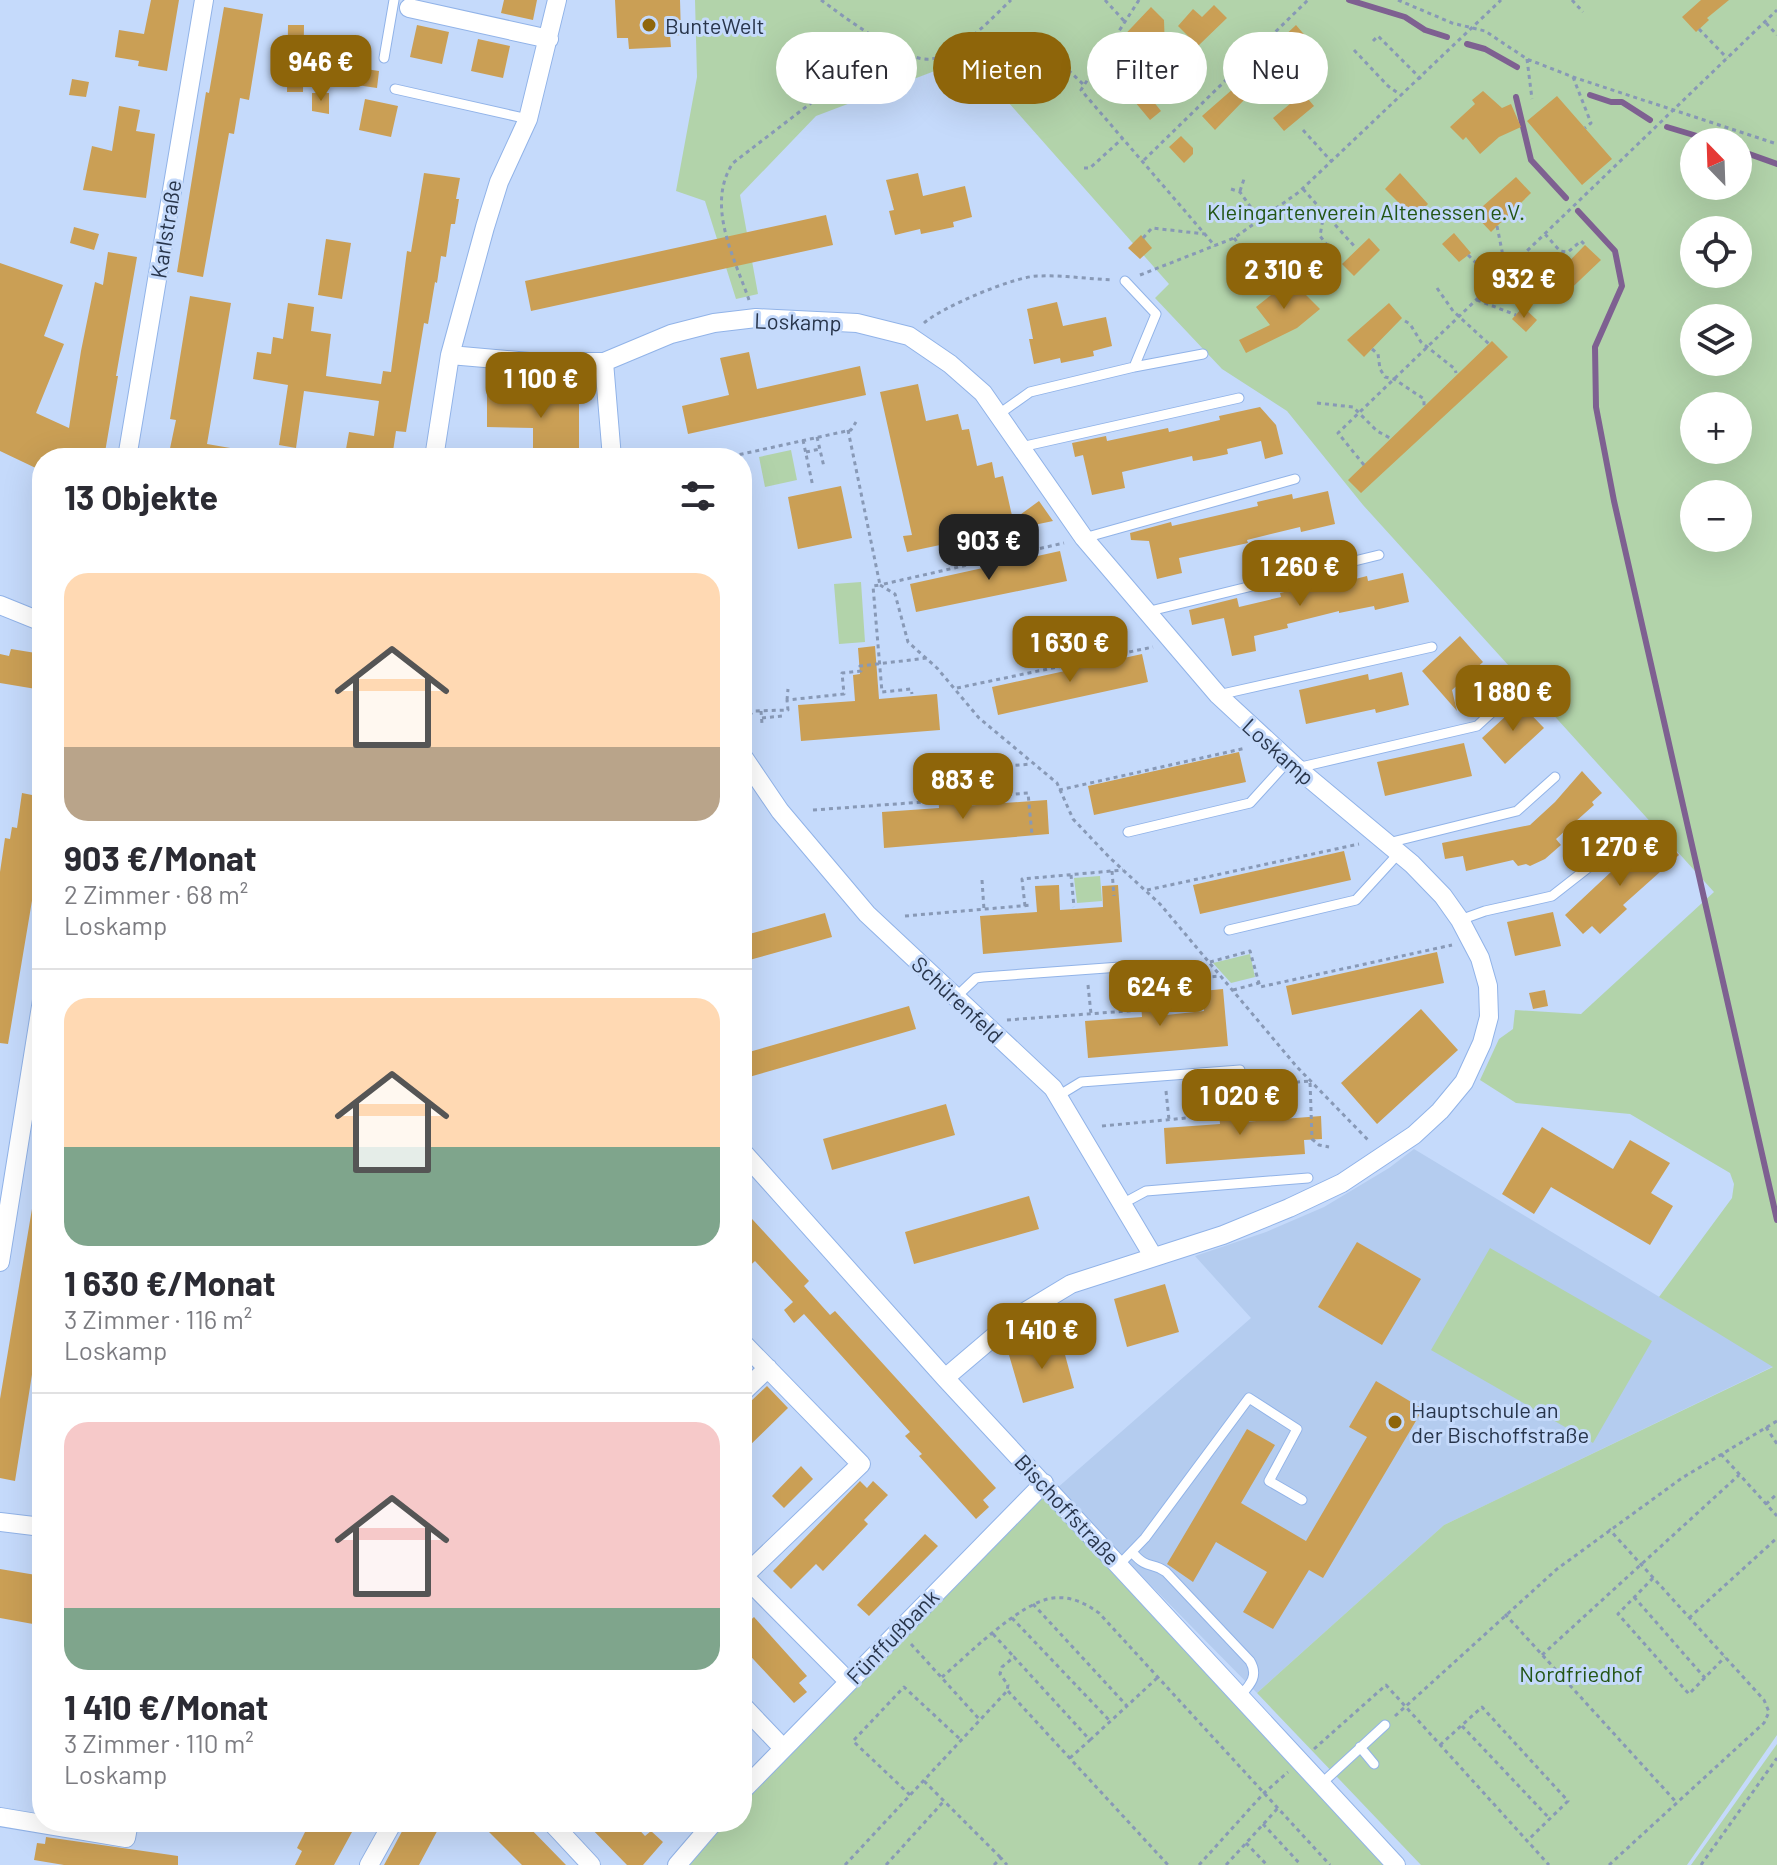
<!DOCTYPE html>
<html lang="de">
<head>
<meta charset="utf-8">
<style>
	:root { --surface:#fff; --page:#f7f7f7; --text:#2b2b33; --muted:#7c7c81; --line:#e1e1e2; --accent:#8e650a }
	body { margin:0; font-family:Barlow,sans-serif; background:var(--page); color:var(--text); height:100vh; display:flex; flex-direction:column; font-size:30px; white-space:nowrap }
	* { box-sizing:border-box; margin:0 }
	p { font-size:26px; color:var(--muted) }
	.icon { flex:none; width:44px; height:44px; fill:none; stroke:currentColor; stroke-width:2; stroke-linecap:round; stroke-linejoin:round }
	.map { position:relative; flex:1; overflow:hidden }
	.details { position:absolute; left:32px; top:448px; width:720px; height:1384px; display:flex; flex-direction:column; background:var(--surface); border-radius:32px; box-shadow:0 8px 32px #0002 }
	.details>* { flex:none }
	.guide { position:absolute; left:776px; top:32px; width:760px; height:72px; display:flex; gap:16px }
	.needle { width:52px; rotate:337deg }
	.fabs { position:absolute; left:1680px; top:128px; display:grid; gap:16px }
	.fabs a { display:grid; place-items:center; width:72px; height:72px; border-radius:50%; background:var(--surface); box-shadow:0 8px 32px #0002; font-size:40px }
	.price { position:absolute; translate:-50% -68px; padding:0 18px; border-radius:16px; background:var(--accent); color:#fff; font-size:26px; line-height:52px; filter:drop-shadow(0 2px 4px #0008) }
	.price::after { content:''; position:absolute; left:50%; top:48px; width:24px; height:18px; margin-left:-12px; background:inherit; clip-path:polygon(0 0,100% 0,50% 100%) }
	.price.on { background:#222; color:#fff }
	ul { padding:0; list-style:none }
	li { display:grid; align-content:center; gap:16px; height:424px; padding:0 32px }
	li+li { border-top:2px solid var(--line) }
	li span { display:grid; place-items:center; height:248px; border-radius:24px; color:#555 }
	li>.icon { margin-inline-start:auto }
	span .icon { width:144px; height:144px; fill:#fffc; stroke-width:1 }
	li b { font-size:34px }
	h2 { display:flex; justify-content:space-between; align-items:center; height:96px; padding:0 32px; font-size:34px }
	.chip { padding:0 28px; border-radius:36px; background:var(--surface); box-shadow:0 8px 32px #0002; font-size:28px; line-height:72px }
	.chip.on { background:var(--accent); color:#fff }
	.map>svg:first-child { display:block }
	.built { fill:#b4ccef }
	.green { fill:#b2d3aa; fill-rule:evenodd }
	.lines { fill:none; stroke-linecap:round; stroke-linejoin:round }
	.stream { stroke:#7e6091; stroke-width:6 }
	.building { fill:#ca9f55 }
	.service-casing { stroke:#91b3e8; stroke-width:11 }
	.minor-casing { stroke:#91b3e8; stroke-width:20 }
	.path { stroke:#8899b6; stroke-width:3; stroke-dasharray:4 4; stroke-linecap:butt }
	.service { stroke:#fff; stroke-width:9 }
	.minor { stroke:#fff; stroke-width:18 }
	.poi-dot { fill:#8e650a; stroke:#c5dafb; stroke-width:3 }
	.labels { text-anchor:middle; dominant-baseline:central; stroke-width:6; stroke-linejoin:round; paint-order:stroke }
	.poi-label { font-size:22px; fill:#28354b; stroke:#c5dafb; text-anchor:start }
	.park-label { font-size:22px; fill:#235515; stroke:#c5dafb }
	.street-label { font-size:22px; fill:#28354b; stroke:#c5dafb }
</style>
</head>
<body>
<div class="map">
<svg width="1777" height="1865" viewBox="0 0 1777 1865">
	<rect width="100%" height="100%" fill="#c5dafb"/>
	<path class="built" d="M1414,1149L1774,1366L1444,1525L1257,1693L1056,1489L1251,1318L1195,1256L1266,1232L1324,1207L1389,1168Z"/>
	<path class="green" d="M695,0H1777V1735L1687,1865H1421L1257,1693L1444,1525L1773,1367L1659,1297L1732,1198L1734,1184L1730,1173L1630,1114L1516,1103L1480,1080L1499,1039L1513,1029L1515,1010L1581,1014L1714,892L1363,505L1287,411L1222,369L1155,298L1169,284L969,58L816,116L740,195L758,294L736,299L705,201L676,191L697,77ZM1694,142H1738V186H1694ZM1694,230H1738V274H1694ZM1694,318H1738V362H1694ZM1694,406H1738V450H1694ZM1694,494H1738V538H1694Z
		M791,450L797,480L765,487L759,457Z
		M861,582L865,642L839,644L834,584Z
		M1000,769L1002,792L980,794L978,778L987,777V771Z
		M1100,876L1102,901L1077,903L1074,878Z
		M1250,954L1255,977L1231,983L1213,963Z
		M1277,1088L1279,1110L1258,1111L1256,1089Z
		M1490,1248L1652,1341L1593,1443L1431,1350Z
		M1043,1491L1394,1865H682L719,1822H742V1797Z
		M1777,1744V1865H1691Z"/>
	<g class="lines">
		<path class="stream" d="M1349,0L1405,17L1425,30L1447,37
			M1467,44L1485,49L1517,67
			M1590,95L1611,102H1622L1650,120
			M1516,97L1531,160L1566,198
			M1667,127L1697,136L1706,142
			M1738,150L1777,164
			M1578,211L1615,251L1622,286L1595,347L1596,407L1614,501L1777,1220"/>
	</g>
	<path class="building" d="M151,0H179L167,71L138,66L139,61L115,57L119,30L144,34Z
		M504,0H537L533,20L501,13Z
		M615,0H680L681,35L670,36L671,47L629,49L628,38H617Z
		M1701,0H1729L1707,18L1709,20L1696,32L1682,17Z
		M1214,5L1227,18L1198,46L1178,26L1193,9L1202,17Z
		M224,7L263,14L249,100L240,98L234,134L229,133L203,277L177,272L206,92L209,93Z
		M1151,7L1164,20L1165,50L1123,52L1115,45Z
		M288,25H304L303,92H287Z
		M417,25L449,32L442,64L410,57Z
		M1296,25L1308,39L1275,71L1262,57Z
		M478,39L510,46L503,78L471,71Z
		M339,65L379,71L377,88L336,82Z
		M1154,65L1167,78L1149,96L1161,111L1150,120L1125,90Z
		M72,79L89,82L86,97L69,95Z
		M1234,88L1245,99L1215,130L1202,116Z
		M1483,91L1502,108L1511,104L1521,127L1499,137L1480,154L1466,137L1463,140L1450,127L1475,104L1472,100Z
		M312,93H329V114L312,111Z
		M1303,93L1314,106L1284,131L1273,118Z
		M1557,96L1612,159L1582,185L1527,121Z
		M365,99L398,106L391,137L359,130Z
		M119,106L140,110L136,131L155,134L146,198L83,190L92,146L112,151Z
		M1181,136L1193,148V154L1184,163L1169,147Z
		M424,173L460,178L456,199H459L455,224H451L446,257L441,256L437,283L435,282L428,324L424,323L406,432L396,431L392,458H361V452L346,449L349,432L374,436L379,401L304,391L296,448L279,445L288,385L253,379L257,352L271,354L273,337L283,339L288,303L314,307L311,331L331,334L326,376L381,384L383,371L391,372L407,251L411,252Z
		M918,173L923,196L965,186L972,217L953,222L954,227L921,234L920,229L895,235L889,211L894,210L886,180Z
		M1400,173L1428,204L1414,218L1385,189Z
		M1516,177L1531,193L1491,232L1474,214Z
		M826,215L833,245L531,311L525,281Z
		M74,227L99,234L94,250L70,243Z
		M1454,233L1471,253L1459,262L1442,244Z
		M1141,235L1152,248L1140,259L1128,248Z
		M1369,238L1380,250L1354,276L1342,264Z
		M326,239L351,243L342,299L318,295Z
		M1585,245L1601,260L1559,300L1545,286Z
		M108,252L137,257L116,376H118L104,458H42V471L0,451V263L63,285L44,336L64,344L36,413L69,428L81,351L95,282L103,285Z
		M1305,268L1316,280L1303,292L1320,309L1297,328L1246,353L1239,340L1270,325L1256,307Z
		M190,296L231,303L207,444L242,450V458H168L176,420L170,419Z
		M1057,302L1063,326L1106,317L1112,346L1093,351L1094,356L1061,363L1060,358L1034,364L1029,339H1033L1027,309Z
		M1389,303L1402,318L1364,357L1347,340Z
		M1523,307L1537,320L1526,332L1512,319Z
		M1492,341L1508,357L1361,493L1348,480Z
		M749,352L757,389L860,366L866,395L688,434L682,406L729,395L720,358Z
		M918,384L926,421L958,414L962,430L969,429L977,466L992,462L995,478L1003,476L1013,520L1039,501L1053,521L907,552L903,536L912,535L880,392Z
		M529,391H579V458H533V428L487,427V393L529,394Z
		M1260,407L1276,425L1283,454L1265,459L1261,441L1227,449L1228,454L1210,458L1193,461L1192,456L1122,472L1125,488L1092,495L1083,455L1075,457L1072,443L1106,436L1107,441L1168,428L1169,432L1220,420L1219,416Z
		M841,486L852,538L798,549L788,497Z
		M1328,491L1335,524L1301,532L1300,527L1247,540L1248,543L1179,558L1182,573L1157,579L1149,541L1131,540L1130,533L1171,522L1172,526L1258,506L1257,502L1292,494L1293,499Z
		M1060,551L1067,581L916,612L910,584Z
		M1403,573L1409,602L1375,610L1374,606L1339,613V611L1287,624L1288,628L1254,636L1256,651L1232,656L1224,618L1192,625L1189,610L1237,598L1239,607L1281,597L1280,593L1315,585L1316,589L1367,576L1368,581Z
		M1460,636L1483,662L1452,690L1457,711L1422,671Z
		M875,646L879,699L937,694L940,730L801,741L798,705L855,701L853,675L860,674L858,648Z
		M11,649L42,654V690L0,683V654L9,656Z
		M1142,654L1148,682L998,715L992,687Z
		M1402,672L1409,705L1376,713L1375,709L1306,724L1299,690L1368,674L1369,680Z
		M1520,703L1544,728L1505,764L1482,738Z
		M1464,743L1472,776L1385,796L1377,762Z
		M1239,752L1246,782L1094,815L1088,786Z
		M1582,771L1602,793L1592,802L1594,805L1556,839L1561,845L1545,859L1530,866L1526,864L1518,866L1513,860L1466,871L1463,856L1445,859L1442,843L1530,825L1555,802Z
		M961,779L963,806L1047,800L1049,834L884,848L882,812L939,808L937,781Z
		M22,793L42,797V841L8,1044L0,1043V872L5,838L10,839L12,827L17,828Z
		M1644,841L1654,852L1666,841L1679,855L1623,905L1627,909L1600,934L1592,926L1583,934L1565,915Z
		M1344,851L1351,880L1200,914L1193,885Z
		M1059,885L1060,910L1103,907L1102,886L1118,885L1122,942L983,954L980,916L1037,912L1035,886Z
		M1553,912L1561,946L1515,956L1507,922Z
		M825,913L832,937L742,962V936Z
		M1437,952L1444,983L1292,1015L1286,986Z
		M1164,989L1166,1015L1204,1011L1202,991L1223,989L1228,1046L1088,1058L1085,1021L1142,1017L1140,991Z
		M1545,990L1548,1006L1533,1009L1529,993Z
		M909,1006L916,1029L742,1079V1054Z
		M1421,1009L1458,1050L1377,1124L1341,1083Z
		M1242,1096L1244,1122L1321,1116L1322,1139L1304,1140L1305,1154L1166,1164L1164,1128L1220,1124L1218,1098Z
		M946,1104L955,1135L832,1170L823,1139Z
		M1542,1127L1613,1169L1630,1140L1670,1163L1651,1193L1673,1206L1650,1245L1551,1187L1534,1214L1502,1194Z
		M1029,1196L1039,1229L914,1264L905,1232Z
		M34,1197L42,1198V1312L15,1481L0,1478V1399Z
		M742,1208L809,1281L804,1286L830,1315L835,1311L996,1488L983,1500L989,1507L976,1519L919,1456L922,1454L905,1436L910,1432L804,1314L794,1323L784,1310L793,1302L755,1261L742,1273Z
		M1357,1242L1421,1279L1382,1345L1318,1307Z
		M1165,1284L1179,1332L1127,1347L1114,1299Z
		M1061,1340L1074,1388L1023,1403L1009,1355Z
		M1376,1381L1423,1409L1323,1578L1309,1570L1273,1629L1243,1612L1267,1572L1216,1542L1193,1582L1167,1564L1247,1429L1275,1445L1241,1503L1306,1541L1367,1437L1349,1427Z
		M767,1386L788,1408L742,1453V1405L750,1402Z
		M801,1466L813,1479L784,1508L772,1496Z
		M860,1481L867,1488L873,1481L888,1495L864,1520L868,1524L823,1571L816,1564L791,1589L773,1571Z
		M925,1534L938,1546L869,1616L857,1605Z
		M0,1569L42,1576L33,1624L0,1618Z
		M754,1617L807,1676L799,1683L807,1692L794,1703L742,1647V1628Z
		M310,1822H334L352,1832L334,1865H295L302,1851L297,1848Z
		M407,1822H442L419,1865H384Z
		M479,1822H524L566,1865H522Z
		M585,1822H632L645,1836L651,1831L663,1842L643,1865H627Z
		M46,1837L178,1856V1865H64L34,1860L37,1843L45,1844Z"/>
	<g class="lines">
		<defs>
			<path id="service" d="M384,58L394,0
				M395,89L528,119
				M1134,367L1203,354
				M999,414L1030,392L1134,367L1156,314L1125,281
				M1021,447L1239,398
				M1084,538L1295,479
				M1146,612L1379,555
				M1218,695L1432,647
				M1297,768L1477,726L1514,692
				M1128,832L1250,803L1289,760
				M1388,843L1517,811L1555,777
				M1460,920L1485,911L1552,896L1639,828
				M1229,930L1356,900L1399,853
				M956,997L976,978L983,977L1134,966
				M1058,1096L1081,1082L1240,1070
				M1122,1204L1146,1191L1308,1178
				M1132,1552C1148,1571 1152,1561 1166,1572L1250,1661C1259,1676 1250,1685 1240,1696
				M1119,1565L1145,1538L1249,1398L1297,1429L1269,1481L1302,1500
				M1360,1747L1374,1764
				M1321,1784L1385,1725"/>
			<path id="minor" d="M409,8L549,39
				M450,355L529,362H604L671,334L714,323L756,318L857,323L909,336L950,364L983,393L1084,538L1218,695L1297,768L1412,864L1443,896L1460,920L1480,958L1488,986L1489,1017L1482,1043L1464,1082L1440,1111L1414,1135L1342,1183L1289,1208L1223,1235L1071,1284L1018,1316L945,1378
				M604,362L612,458
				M127,458L204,0
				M434,458L450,355L485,227L499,182L528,119L557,0
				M0,605L42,622
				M742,755L780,811L867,914L1053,1088L1153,1256
				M742,1151L945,1378L1396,1865
				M0,1262L42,1000
				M742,1342L861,1464L744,1576
				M742,1393L768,1368
				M0,1522L42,1527
				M742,1574L848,1681
				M742,1705L782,1747
				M742,1791L1044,1483
				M0,1817L126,1838L129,1822
				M551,1822L591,1865
				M369,1865L393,1822
				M677,1865L714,1822"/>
		</defs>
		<use href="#service" class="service-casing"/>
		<use href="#minor" class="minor-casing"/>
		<path class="path" d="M821,0C843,16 905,63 931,59C958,55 992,18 1011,0
			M1105,0L1125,22
			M1139,0L1081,90L1215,246
			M1398,0L1452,23L1485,31L1527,59L1573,77L1777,144
			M1572,0L1583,12
			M1766,23L1777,35
			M1699,29L1727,58
			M1373,41L1378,36L1421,79
			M1354,50L1388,86L1402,96
			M1527,59L1532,99
			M1573,77L1591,123L1585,128
			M1038,84L1062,64L1084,85
			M1303,130L1332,162
			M1144,160L1308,0
			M1084,168H1090L1123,138
			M1231,189L1240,192L1260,220
			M1303,189L1355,247
			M1240,191L1245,176
			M1324,213L1320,236L1327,245
			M1497,226L1503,256L1513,265
			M1545,234L1560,251L1568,252L1581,241L1585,245
			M1143,238L1152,228L1205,234
			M1234,238L1245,252L1276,259L1298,288L1302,284
			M1468,255L1496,282
			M1140,275L1234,238L1299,192L1501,0
			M1437,288L1453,311L1489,344
			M749,300C735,259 705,205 733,163L837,83L868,58L882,42
			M1477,300L1516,315
			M1405,321L1410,324L1421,342L1455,369L1456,373
			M924,323C942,307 1015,276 1038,276C1063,275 1089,279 1113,280
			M1372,349L1378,354L1380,369L1385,377L1394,379L1424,399V408
			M1317,403L1353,407L1377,431L1390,438
			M848,430L880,585L873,586L882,692L911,689L912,694
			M817,437L824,467
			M803,440L813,487
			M806,452L820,449
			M669,454L675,458
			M724,458L851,430L856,422
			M1364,465L1338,433L1777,10
			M884,584L1064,543
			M880,585L895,594L908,642L937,668L979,718L1057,783L1073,819L1110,858L1160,904L1297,1067L1370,1142
			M957,688L1153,647
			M787,700L788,689
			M761,711L762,724
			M762,718L782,716
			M742,719L755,711L788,710L787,700L844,694L842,673L861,671L860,666L927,658
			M962,770L964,798L1028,793L1032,835
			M1059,790L1246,748
			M927,801L924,773L1031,764
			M813,810L937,801
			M1112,871L1114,896
			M1071,875L1074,907
			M982,880L984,910
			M1147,890L1359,844
			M1025,906L1022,879L1123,870
			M905,916L1032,905
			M1210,962L1250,951L1260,987L1452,945
			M1165,981L1169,1012
			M1088,985L1091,1014
			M1233,990L1259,983
			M1131,1011L1128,984L1220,976
			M1007,1020L1141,1010
			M1253,1086L1255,1117
			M1166,1091L1169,1120
			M1208,1116L1221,1115
			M1102,1126L1208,1116L1205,1090L1310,1081L1312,1139L1319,1145L1329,1147
			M1766,1427L1777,1444
			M1721,1454L1777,1516
			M1766,1504L1777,1494
			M1653,1578L1618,1614L1689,1694L1725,1657
			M1634,1597L1705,1678
			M1033,1604L1127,1706L1157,1678
			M1505,1614L1677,1803
			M1012,1618L1110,1721
			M1689,1618L1777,1538
			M993,1634L1014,1657
			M911,1644L980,1720
			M1542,1655L1739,1475
			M942,1677C968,1655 1020,1602 1053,1598C1071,1596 1085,1603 1099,1613L1330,1865
			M1008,1691L1168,1865
			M1395,1716L1557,1569L1682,1478L1777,1421
			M1462,1726L1550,1819
			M1090,1740L1127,1706
			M1440,1745L1482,1707L1568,1801L1527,1841
			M1314,1749L1386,1685L1549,1865
			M924,1781L1001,1858
			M910,1795L853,1741L904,1687L961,1740
			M1263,1824L1301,1865
			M1246,1843L1267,1865
			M845,1865L1007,1691L1008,1685L1000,1674L1002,1667L1014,1657L1090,1740L1070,1758
			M886,1865L944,1801
			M994,1865L1001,1858L1007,1865
			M1199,1865L1264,1793L1288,1772
			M1226,1865L1278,1808
			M1609,1865L1764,1723L1769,1712L1764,1700L1609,1529
			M1701,1865L1777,1758"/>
		<use href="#service" class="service"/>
		<use href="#minor" class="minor"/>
	</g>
	<g class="poi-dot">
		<circle cx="649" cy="25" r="8"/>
		<circle cx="1395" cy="1422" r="8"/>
	</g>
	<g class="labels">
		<g class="poi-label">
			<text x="665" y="25">BunteWelt</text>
			<text x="1411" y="1409">Hauptschule an<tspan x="1411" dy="25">der Bischoffstraße</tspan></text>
		</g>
		<g class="park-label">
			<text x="1366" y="211">Kleingartenverein Altenessen e.V.</text>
			<text x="1581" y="1673">Nordfriedhof</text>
		</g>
		<g class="street-label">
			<text transform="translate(165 229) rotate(-81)">Karlstraße</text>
			<text transform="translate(798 321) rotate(2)">Loskamp</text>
			<text transform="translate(1279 751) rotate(42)">Loskamp</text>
			<text transform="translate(958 999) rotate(43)">Schürenfeld</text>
			<text transform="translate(1068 1509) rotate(47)">Bischoffstraße</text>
			<text transform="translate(892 1636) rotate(-46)">Fünffußbank</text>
		</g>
	</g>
</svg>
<div class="fabs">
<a><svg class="needle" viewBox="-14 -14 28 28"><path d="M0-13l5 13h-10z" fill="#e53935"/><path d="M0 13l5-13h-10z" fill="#7c7c81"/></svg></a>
<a><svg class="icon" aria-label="locate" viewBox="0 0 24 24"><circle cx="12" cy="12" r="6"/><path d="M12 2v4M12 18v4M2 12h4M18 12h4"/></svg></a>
<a><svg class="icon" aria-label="layers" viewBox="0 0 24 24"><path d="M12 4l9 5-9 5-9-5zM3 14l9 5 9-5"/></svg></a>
<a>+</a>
<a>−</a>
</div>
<b class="price" style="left:321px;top:103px">946 €</b>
<b class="price" style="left:1284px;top:311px">2 310 €</b>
<b class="price" style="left:1524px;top:320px">932 €</b>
<b class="price" style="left:541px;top:420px">1 100 €</b>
<b class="price on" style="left:989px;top:582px">903 €</b>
<b class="price" style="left:1300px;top:608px">1 260 €</b>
<b class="price" style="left:1070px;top:684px">1 630 €</b>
<b class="price" style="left:1513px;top:733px">1 880 €</b>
<b class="price" style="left:963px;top:821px">883 €</b>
<b class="price" style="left:1620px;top:888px">1 270 €</b>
<b class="price" style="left:1160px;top:1028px">624 €</b>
<b class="price" style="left:1240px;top:1137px">1 020 €</b>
<b class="price" style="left:1042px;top:1371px">1 410 €</b>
<div class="guide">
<a class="chip">Kaufen</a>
<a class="chip on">Mieten</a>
<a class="chip">Filter</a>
<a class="chip">Neu</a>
</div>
<section class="details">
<h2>13 Objekte<svg class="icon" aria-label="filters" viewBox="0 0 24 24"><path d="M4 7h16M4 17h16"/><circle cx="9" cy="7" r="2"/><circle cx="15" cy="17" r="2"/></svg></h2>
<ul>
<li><span style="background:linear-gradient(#ffd9b3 70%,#b9a48a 0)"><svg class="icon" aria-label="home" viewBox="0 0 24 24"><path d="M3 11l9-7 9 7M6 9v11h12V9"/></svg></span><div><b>903 €/Monat</b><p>2 Zimmer · 68 m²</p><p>Loskamp</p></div></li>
<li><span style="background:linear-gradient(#ffd9b3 60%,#7fa58c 0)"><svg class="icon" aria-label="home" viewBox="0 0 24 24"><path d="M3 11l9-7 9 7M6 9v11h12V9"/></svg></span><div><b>1 630 €/Monat</b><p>3 Zimmer · 116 m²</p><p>Loskamp</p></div></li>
<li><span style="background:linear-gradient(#f6c9c9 75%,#7fa58c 0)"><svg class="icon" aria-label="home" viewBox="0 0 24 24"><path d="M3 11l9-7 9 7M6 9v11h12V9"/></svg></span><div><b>1 410 €/Monat</b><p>3 Zimmer · 110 m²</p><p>Loskamp</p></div></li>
</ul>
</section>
</div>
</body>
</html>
